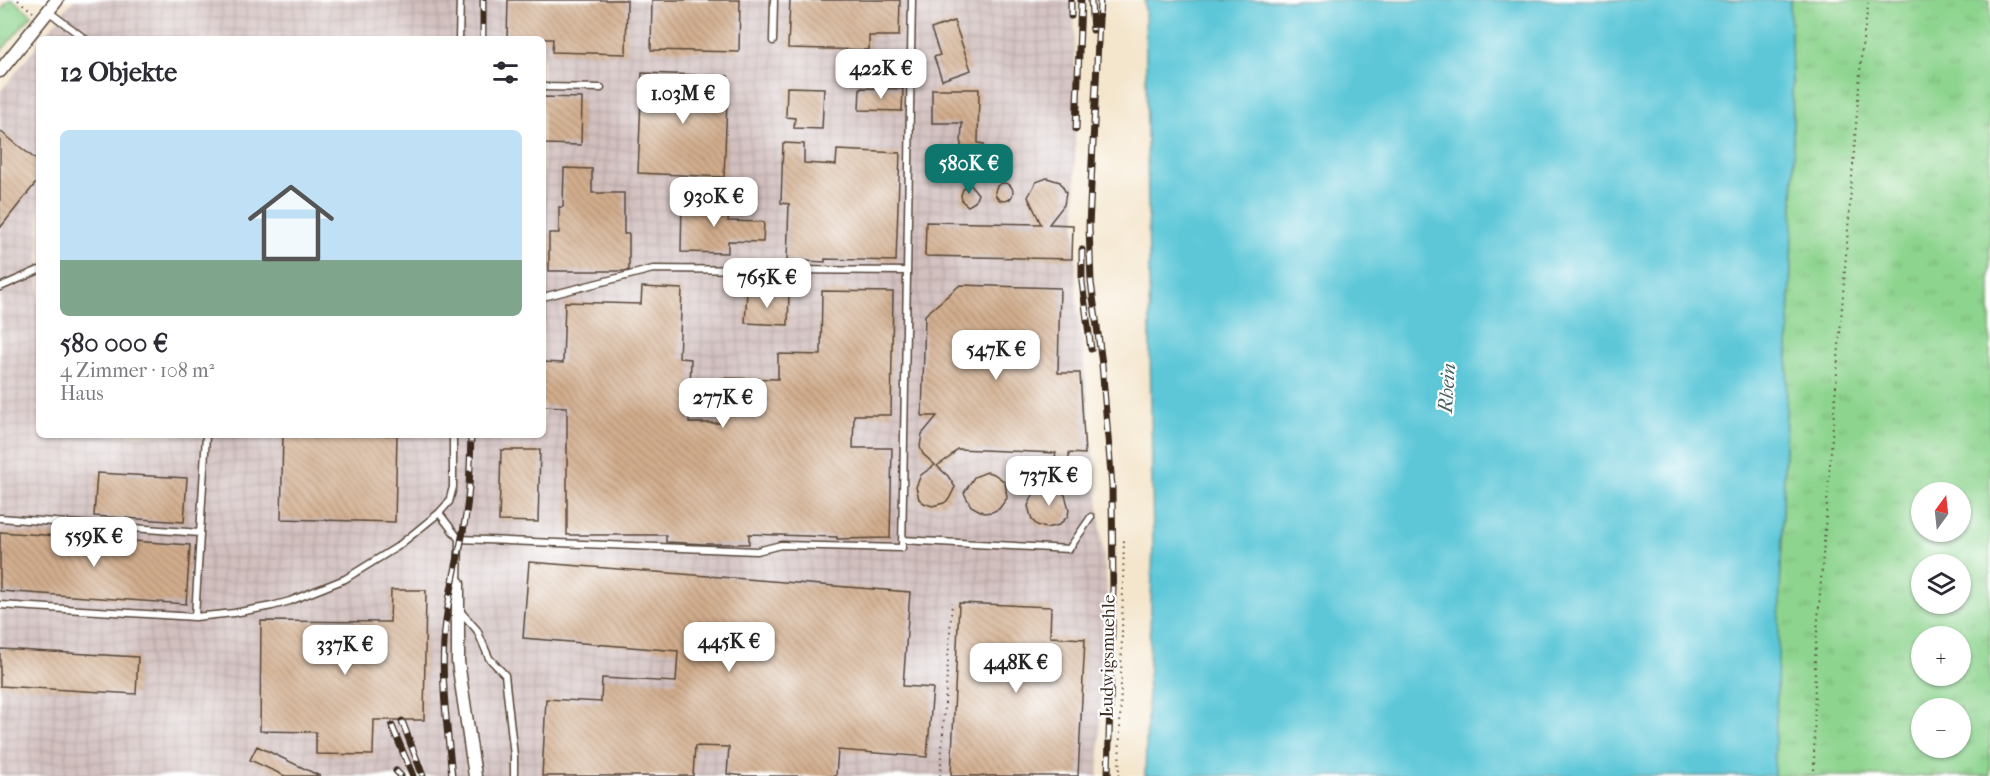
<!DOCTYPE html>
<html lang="de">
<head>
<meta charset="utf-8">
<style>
	:root { --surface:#fff; --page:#f2f2f3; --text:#2b2b33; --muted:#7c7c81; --accent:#0f766e }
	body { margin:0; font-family:"IM FELL French Canon",serif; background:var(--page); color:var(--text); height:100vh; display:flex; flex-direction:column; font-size:22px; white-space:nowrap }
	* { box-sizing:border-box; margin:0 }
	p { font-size:20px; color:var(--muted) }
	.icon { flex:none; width:33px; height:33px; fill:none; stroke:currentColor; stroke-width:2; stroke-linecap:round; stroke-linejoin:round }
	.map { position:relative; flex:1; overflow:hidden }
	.details { position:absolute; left:36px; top:36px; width:510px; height:402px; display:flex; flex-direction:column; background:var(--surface); border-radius:9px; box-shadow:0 2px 4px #0004 }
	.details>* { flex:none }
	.needle { width:39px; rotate:15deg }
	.controls { position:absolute; left:1911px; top:482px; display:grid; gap:12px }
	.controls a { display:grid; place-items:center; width:60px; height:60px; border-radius:50%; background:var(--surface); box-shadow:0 2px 4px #0004; font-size:30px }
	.price { position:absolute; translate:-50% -51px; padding:0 14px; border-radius:12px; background:#fff; color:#222; font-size:20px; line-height:39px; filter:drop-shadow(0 2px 3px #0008) }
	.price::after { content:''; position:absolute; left:50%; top:36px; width:18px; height:14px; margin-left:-9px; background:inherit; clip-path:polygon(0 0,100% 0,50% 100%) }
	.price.active { background:var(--accent); color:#fff }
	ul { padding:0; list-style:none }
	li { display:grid; align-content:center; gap:12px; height:318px; padding:0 24px }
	li span { display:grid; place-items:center; height:186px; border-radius:9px; color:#555 }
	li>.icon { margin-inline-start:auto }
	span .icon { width:108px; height:108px; fill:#fffc; stroke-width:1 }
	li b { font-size:26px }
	h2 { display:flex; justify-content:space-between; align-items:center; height:72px; padding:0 24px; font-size:26px }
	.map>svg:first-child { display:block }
	.industrial { fill:url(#industrial-grid) }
	.grass { fill:url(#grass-tufts); stroke:#647f56; stroke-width:1.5; fill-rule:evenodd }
	.water { fill:#5dc7d8; stroke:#4c787b; stroke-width:1.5 }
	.building { fill:url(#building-back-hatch) }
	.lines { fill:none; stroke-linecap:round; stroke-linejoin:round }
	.service-casing { stroke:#574638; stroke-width:9 }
	.minor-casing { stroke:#574638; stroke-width:15 }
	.path { stroke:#574638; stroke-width:2; stroke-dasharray:1.5 4.5; stroke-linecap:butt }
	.service { stroke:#fff; stroke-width:6 }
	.minor { stroke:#fff; stroke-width:12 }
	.rail-casing { stroke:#3b2a1e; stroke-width:7 }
	.rail { stroke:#fff; stroke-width:4.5; stroke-dasharray:14; stroke-linecap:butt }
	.labels { text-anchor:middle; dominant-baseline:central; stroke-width:4.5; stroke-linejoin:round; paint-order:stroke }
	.street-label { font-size:18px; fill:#3b2a1e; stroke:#fff }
	.water-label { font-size:20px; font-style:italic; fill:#47615f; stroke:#fff }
</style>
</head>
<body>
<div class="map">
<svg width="1990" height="776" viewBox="0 0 1990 776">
	<defs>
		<pattern id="industrial-grid" width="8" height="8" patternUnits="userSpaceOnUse" patternTransform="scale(1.5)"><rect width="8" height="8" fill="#d1bfbe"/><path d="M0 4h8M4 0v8" fill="none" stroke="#b4a4a3"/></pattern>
		<pattern id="grass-tufts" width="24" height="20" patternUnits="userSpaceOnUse" patternTransform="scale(1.5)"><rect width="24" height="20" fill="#8dd48e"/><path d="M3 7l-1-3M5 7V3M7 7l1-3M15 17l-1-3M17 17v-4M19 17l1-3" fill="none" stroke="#7bb67a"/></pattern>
		<pattern id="building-back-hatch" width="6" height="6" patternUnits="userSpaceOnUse" patternTransform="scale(1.5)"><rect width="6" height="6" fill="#d2ad8d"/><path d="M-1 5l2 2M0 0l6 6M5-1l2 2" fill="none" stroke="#ac8d73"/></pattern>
	</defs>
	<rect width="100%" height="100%" fill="#fff"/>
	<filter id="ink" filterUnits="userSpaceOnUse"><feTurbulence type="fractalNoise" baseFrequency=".0167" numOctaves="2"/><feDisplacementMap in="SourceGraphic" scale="12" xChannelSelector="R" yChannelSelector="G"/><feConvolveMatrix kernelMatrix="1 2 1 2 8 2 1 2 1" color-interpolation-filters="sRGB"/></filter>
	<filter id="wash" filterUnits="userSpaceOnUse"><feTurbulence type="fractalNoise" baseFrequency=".008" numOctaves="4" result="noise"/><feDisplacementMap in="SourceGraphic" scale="24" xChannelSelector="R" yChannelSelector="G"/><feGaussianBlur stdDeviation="1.35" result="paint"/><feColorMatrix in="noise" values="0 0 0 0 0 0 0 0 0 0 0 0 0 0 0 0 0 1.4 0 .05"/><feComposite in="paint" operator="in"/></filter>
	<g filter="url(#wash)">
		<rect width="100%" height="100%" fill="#f4e6cd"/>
		<path class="industrial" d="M73,0H1074L1076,286L1107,589L1098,776H0V92L39,43V435H543V39H42Z"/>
		<path class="grass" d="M9,0H13L32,15L0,52V11Z
			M1790,0H1990V776H1774L1794,172ZM1922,492H1960V531H1922ZM1922,564H1960V603H1922ZM1922,636H1960V675H1922ZM1922,708H1960V747H1922Z"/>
		<path class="water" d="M1145,0H1790L1794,172L1774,776H1145L1153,545Z"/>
		<g id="blocks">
			<path class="building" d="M508,0H627L626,54L552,52L553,39H507Z
				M652,0H740L739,52L651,50Z
				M790,0H900L899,36H869V50L788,48Z
				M954,21L971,70L942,80L934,57L940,55L931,29Z
				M642,73L728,76L724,177L638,173Z
				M787,87L824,88L822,129L794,128L795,118L786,117Z
				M860,88L903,89L902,111L859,110Z
				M932,89H979L978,143L984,144V168L960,167L962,123H932Z
				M543,97L582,98L581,145L543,144Z
				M0,131L39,162V179L0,228Z
				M783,143L804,144V163L836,165L837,150L900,153L896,261L825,259V262L787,260L789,204L781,203Z
				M564,168L592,169V193H624V234H629V270L623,271H549V233H559V207H563Z
				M1047,178L1060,182L1066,193L1064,205L1049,224L1073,225L1072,259L925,256L926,222L1041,224L1028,197L1036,182Z
				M995 192a9 9 0 1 1 18 0a9 9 0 1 1-18 0Z
				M970,184L978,194L975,202L968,206L962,201L961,195L963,189Z
				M682,201L729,202L728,221L764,222L763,242L728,241V253L681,252Z
				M960,285L1060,288L1058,373H1080L1085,454L1069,453V471L1058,479L1053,466L1056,453L957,449L950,457L937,466L948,476L955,487L949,499L944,503L932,506L924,503L919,499L916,487L921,475L935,465L923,454L920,447L922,434L937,416H922L925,315Z
				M642,287L682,289L679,358L691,359L689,423H720L721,378L778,379V354L821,355L822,291L893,292L891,415H854L853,448H892L890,538L837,539V537L749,534V544H705L666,542V535H567V407L543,406V362L563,363L565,302L641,304Z
				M747,292L789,294L788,325L745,323Z
				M283,435H397L395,522L281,519Z
				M501,450H540L538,522L499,521Z
				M987,472L994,474L1005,482L1007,498L999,509L992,512L984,513L971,506L964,493L974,477Z
				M97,473L187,478L184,522L94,516Z
				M1054,485L1065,495L1069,509L1068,516L1059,525L1046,528L1037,525L1032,520L1028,506L1034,493L1039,489Z
				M0,532L190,545L186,604L0,591Z
				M529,562L910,592L903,686L933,688L927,757L838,750L836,776H746L727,774L729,747L695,746L693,776H542L546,699L601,702L602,678L676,682L678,651L523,638Z
				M391,590H426L424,720H374L373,755L316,754V732L260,731L261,621L390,622Z
				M959,603L1051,607L1050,637L1085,639L1078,776H951Z
				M0,649L138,657L136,694L0,686Z
				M257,746L320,776H285L250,760Z"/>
		</g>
	</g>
	<g filter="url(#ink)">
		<use href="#blocks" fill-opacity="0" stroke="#574638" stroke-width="1.5"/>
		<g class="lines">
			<defs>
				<path id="service" d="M48,11L85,39
					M459,39L460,0
					M773,41L774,0
					M543,87L601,88
					M0,287L39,270
					M543,297L653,269L907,271
					M453,435V487L449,502L439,513L459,539
					M0,518L200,533
					M902,540L1069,549L1091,517
					M458,583L459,539L757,551L781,545L902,548L912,0
					M0,605L195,617L234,613L272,606L290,601L345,579L397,547L439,513
					M460,611L477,630L489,658L505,675L514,756V776
					M195,617L206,435"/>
				<path id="minor" d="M0,71L57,0
					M458,583V662L475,776"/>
			</defs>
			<use href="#service" class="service-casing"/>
			<use href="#minor" class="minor-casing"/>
			<path class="path" d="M18,0L33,12
				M940,776L952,602
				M1119,776L1124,537
				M1814,776L1815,659L1862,47L1869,0"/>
			<use href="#service" class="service"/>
			<use href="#minor" class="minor"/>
			<defs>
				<path id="rail" d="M1091,0L1093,30
					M1100,0L1089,226L1091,282L1102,364L1112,486L1113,587L1108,776
					M1071,16V0
					M483,39V0
					M1076,129L1081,0
					M1082,250V282L1091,349
					M402,721L423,776
					M392,726L413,776
					M396,771L401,776
					M452,776C448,733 441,687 444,643C446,603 457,566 464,526C470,496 470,465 471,435"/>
			</defs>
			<use href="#rail" class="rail-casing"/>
			<use href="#rail" class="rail"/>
		</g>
	</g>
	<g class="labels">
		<g class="street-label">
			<text transform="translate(1108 656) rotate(-89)">Ludwigsmuehle</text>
		</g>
		<g class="water-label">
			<text transform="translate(1447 388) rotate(-86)">Rhein</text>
		</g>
	</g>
</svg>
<div class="controls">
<a><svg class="needle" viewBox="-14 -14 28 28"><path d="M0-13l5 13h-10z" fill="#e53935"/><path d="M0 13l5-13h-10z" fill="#7c7c81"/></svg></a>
<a><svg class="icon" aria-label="layers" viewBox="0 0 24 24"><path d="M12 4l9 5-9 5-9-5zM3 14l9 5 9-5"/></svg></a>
<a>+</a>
<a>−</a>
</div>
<b class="price" style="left:881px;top:100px">422K €</b>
<b class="price" style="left:683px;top:125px">1.03M €</b>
<b class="price active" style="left:969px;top:195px">580K €</b>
<b class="price" style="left:714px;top:228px">930K €</b>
<b class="price" style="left:767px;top:309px">765K €</b>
<b class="price" style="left:996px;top:381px">547K €</b>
<b class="price" style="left:723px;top:429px">277K €</b>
<b class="price" style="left:1049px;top:507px">737K €</b>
<b class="price" style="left:94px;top:568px">559K €</b>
<b class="price" style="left:729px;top:673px">445K €</b>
<b class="price" style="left:345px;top:676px">337K €</b>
<b class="price" style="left:1016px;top:694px">448K €</b>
<section class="details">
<h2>12 Objekte<svg class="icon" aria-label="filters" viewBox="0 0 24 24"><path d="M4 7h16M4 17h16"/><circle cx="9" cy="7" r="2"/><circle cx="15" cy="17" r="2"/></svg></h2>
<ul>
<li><span style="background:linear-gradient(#bfe0f5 70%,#7fa58c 0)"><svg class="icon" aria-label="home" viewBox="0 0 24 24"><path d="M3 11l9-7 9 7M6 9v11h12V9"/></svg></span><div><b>580 000 €</b><p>4 Zimmer · 108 m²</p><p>Haus</p></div></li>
</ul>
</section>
</div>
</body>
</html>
